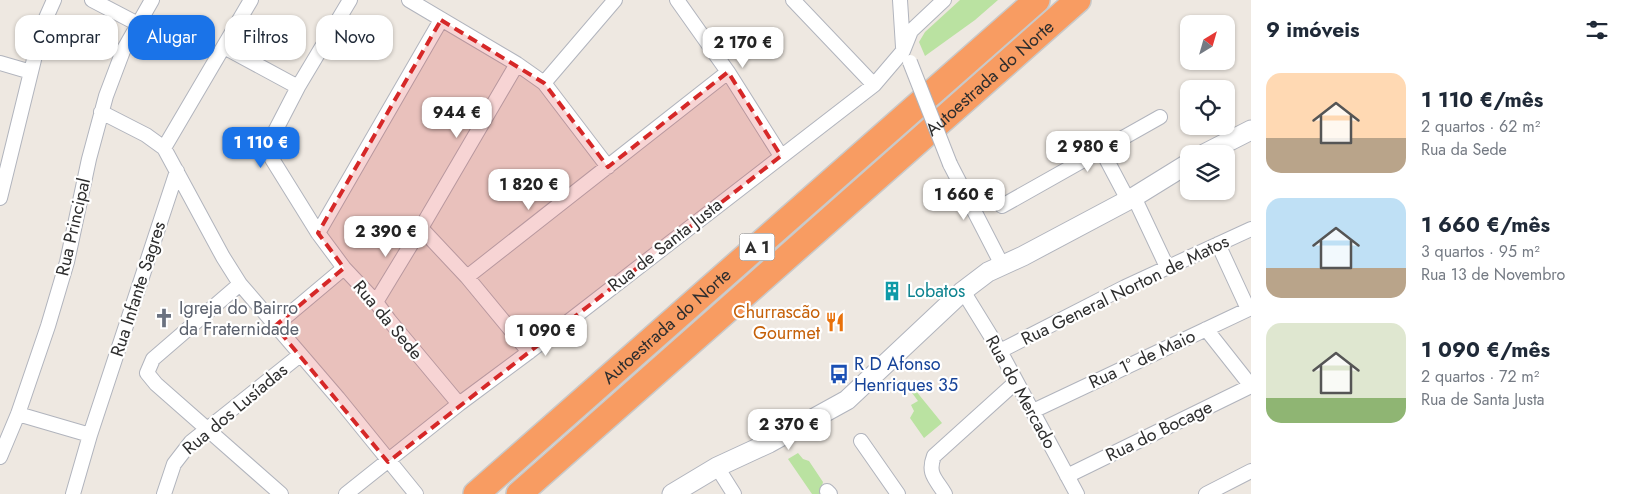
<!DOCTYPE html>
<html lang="pt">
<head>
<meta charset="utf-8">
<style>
	:root { --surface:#fff; --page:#f6f6f7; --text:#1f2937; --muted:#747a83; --accent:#1a73e8 }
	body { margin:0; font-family:Jost,sans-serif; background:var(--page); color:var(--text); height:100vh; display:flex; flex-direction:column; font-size:19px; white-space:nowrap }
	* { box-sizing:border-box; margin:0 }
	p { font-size:16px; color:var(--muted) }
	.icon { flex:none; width:28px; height:28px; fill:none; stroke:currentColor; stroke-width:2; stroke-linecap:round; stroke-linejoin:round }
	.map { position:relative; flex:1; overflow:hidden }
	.drawer { display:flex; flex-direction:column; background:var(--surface); width:375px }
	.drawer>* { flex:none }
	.banner { position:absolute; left:15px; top:15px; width:475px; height:45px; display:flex; gap:10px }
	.needle { width:32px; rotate:37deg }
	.buttons { position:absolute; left:1180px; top:15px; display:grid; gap:10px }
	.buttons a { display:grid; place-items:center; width:55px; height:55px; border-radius:10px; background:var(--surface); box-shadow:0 1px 4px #0004; font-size:25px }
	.price { position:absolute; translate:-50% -42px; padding:0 11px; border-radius:10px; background:#fff; color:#222; font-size:16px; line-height:32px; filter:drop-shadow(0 1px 2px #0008) }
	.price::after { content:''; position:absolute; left:50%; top:30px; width:15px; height:11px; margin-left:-8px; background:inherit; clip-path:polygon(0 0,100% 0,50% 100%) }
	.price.active { background:var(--accent); color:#fff }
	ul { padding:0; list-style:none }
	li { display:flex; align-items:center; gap:15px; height:125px; padding:0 15px }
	li span { display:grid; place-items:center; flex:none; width:140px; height:100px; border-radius:15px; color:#555 }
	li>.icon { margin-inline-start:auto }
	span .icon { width:60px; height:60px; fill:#fffc; stroke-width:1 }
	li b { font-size:21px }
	h2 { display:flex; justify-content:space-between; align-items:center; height:60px; padding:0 15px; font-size:21px }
	.tag { padding:0 18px; border-radius:15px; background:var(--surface); box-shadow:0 1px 4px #0004; font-size:18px; line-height:45px }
	.tag.active { background:var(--accent); color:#fff }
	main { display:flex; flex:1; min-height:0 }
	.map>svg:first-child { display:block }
	.green { fill:#bae2a1 }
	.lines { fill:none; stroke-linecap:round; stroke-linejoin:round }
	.street-casing { stroke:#b1b4bd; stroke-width:16 }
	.secondary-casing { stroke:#b1b4bd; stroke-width:21 }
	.highway-casing { stroke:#c9c9c9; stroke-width:28 }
	.street { stroke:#fff; stroke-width:14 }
	.secondary { stroke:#fff; stroke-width:19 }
	.highway { stroke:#f89c62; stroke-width:25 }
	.street-bridge-casing { stroke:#b1b4bd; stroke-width:16; stroke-linecap:butt }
	.street-bridge { stroke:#fff; stroke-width:14 }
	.marked { fill:#d62828; fill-opacity:0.2; stroke:#d62828; stroke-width:4; stroke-dasharray:10 6; stroke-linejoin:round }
	.labels { text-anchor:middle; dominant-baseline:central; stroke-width:4.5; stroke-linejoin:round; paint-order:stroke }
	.shield { fill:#fff; stroke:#6d6d6d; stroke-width:1 }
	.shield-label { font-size:16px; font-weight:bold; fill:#2e2e2e }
	.street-label { font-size:18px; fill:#2e2e2e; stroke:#fff }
	.culture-label { font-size:18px; fill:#0d838f; stroke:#fff; text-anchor:start }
	.worship-label { font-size:18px; fill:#5b616d; stroke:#fff; text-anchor:start }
	.food-label { font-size:18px; fill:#c56008; stroke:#fff; text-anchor:end }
	.transit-label { font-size:18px; fill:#164399; stroke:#fff; text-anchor:start }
</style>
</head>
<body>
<main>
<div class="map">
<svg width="1251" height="494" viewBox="0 0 1251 494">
	<rect width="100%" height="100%" fill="#eee8e1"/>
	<path class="green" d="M960,0H998L975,20L925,56L919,42L925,32Z
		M907,380L942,423L924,438L910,418L914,411L911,405L918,401L904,382Z
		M798,453L803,459L809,461L823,482L821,490L822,494H812L788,459Z"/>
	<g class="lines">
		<defs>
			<path id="street" d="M92,0L138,24
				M350,0L298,87L269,143L272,159L318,233L344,268L376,302L389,320L459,404
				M409,0L517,64L544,83L608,167
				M677,0L728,72L781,156
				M793,0L874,85
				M900,0L903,47
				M224,47L298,87
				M0,63L31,72
				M544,83L615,0
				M101,112L146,135L164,148L223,257L240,284L338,398L416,494
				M164,148L251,0
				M1101,149L1128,200
				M950,164L1002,265
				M1134,197L1167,267
				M0,198L42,27L54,0
				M1002,206L1160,117
				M421,228L467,277L529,352
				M318,233L441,20
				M1218,244L1248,309
				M467,277L728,72
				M240,284L153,359L147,373L156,384L281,494
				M963,291L1000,351L1077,494
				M376,302L421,228L517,64
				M275,326L344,268
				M1000,351L1125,287L1251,229
				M1033,411L1251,308
				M18,414L90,435
				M861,441L898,494
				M0,457L18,414L48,326L67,262L89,159L106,96L123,51L152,0
				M717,467L734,494
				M1067,476L1251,386L1206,329
				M827,491L830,494
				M73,494L90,435L177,171
				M164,494L174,464L191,442L300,355
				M346,494L459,404L529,352L874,85L903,51L911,31L944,0
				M945,494C936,479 927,474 934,456L1016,382
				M1206,494L1251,471"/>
			<path id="secondary" d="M1204,154L1251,130
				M672,494L717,467L769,443L847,400L963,291L988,272L1023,256L1134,197L1189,163"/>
			<g id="highway">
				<path id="s1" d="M476,494L1037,0"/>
				<path id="s2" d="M519,494L1078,0"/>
			</g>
		</defs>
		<use href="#street" class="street-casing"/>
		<use href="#secondary" class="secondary-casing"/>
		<use href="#highway" class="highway-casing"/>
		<use href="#street" class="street"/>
		<use href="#secondary" class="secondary"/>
		<use href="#highway" class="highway"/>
		<defs>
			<path id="street-bridge" d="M910,62L950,164"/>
		</defs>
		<use href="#street-bridge" class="street-bridge-casing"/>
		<use href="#street-bridge" class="street-bridge"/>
	</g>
	<path class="marked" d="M441,20L544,83L608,167L728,72L781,156L388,462L275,326L344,268L318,233Z"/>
	<defs>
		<symbol id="building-bare" viewBox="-9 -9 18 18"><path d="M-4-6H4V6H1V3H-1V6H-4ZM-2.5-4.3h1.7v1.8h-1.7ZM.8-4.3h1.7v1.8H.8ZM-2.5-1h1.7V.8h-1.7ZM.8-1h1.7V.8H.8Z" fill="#0f9aa8" stroke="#fff" stroke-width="2.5" paint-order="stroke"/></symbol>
		<symbol id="church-bare" viewBox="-9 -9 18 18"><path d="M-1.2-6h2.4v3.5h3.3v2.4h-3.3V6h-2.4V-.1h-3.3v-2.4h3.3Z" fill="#6b7280" stroke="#fff" stroke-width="2.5" paint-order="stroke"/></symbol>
		<symbol id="restaurant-bare" viewBox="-9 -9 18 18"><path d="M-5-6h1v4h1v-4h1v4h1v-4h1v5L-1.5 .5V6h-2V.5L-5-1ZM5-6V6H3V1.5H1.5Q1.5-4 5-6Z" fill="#e8710a" stroke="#fff" stroke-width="2.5" paint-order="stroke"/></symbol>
		<symbol id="bus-bare" viewBox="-9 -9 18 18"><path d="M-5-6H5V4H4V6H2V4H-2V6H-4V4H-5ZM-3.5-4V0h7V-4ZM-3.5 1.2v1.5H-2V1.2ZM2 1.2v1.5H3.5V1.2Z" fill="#1a4fb4" stroke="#fff" stroke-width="2.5" paint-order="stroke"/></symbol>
	</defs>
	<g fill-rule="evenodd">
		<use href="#building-bare" x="878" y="277" width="28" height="28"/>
		<use href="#church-bare" x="150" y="304" width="28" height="28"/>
		<use href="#restaurant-bare" x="821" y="308" width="28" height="28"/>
		<use href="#bus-bare" x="825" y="360" width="28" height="28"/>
	</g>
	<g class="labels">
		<rect class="shield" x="739.5" y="233.5" width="35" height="27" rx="4"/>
		<g class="shield-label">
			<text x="757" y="247">A 1</text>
		</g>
		<g class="street-label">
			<text stroke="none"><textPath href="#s2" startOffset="628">Autoestrada do Norte</textPath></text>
			<text transform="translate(73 227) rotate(-77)">Rua Principal</text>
			<text transform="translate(665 245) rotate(-38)">Rua de Santa Justa</text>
			<text transform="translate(138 289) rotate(-72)">Rua Infante Sagres</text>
			<text transform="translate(1125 290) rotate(-26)">Rua General Norton de Matos</text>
			<text transform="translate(388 320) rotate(50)">Rua da Sede</text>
			<text stroke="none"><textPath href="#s1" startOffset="254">Autoestrada do Norte</textPath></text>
			<text transform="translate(1142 359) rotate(-25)">Rua 1º de Maio</text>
			<text transform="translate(1021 392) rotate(61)">Rua do Mercado</text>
			<text transform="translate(235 409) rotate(-40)">Rua dos Lusíadas</text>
			<text transform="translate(1159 431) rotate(-26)">Rua do Bocage</text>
		</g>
		<g class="culture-label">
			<text x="907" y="291">Lobatos</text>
		</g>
		<g class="worship-label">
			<text x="179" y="308">Igreja do Bairro<tspan x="179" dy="21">da Fraternidade</tspan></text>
		</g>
		<g class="food-label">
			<text x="820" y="312">Churrascão<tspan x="820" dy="21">Gourmet</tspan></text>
		</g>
		<g class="transit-label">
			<text x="854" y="364">R D Afonso<tspan x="854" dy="21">Henriques 35</tspan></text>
		</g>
	</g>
</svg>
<div class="buttons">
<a><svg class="needle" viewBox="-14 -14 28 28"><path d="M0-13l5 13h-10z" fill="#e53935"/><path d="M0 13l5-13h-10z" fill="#747a83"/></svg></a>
<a><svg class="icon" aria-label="locate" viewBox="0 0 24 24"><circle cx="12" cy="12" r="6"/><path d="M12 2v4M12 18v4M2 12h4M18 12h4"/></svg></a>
<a><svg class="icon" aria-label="layers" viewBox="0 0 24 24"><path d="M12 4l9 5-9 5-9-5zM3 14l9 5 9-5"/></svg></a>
</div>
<b class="price" style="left:743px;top:69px">2 170 €</b>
<b class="price" style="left:457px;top:139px">944 €</b>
<b class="price active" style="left:261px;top:169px">1 110 €</b>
<b class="price" style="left:1088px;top:173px">2 980 €</b>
<b class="price" style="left:529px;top:211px">1 820 €</b>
<b class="price" style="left:964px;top:221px">1 660 €</b>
<b class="price" style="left:386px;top:258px">2 390 €</b>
<b class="price" style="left:546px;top:357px">1 090 €</b>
<b class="price" style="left:789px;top:451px">2 370 €</b>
<div class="banner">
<a class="tag">Comprar</a>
<a class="tag active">Alugar</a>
<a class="tag">Filtros</a>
<a class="tag">Novo</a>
</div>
</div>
<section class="drawer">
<h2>9 imóveis<svg class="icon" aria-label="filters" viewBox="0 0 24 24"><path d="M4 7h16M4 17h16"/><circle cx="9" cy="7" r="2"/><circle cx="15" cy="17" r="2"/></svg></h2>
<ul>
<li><span style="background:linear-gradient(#ffd9b3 65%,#b9a48a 0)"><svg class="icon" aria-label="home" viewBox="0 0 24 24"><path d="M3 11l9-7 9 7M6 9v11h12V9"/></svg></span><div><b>1 110 €/mês</b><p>2 quartos · 62 m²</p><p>Rua da Sede</p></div></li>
<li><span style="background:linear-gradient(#bfe0f5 70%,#b9a48a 0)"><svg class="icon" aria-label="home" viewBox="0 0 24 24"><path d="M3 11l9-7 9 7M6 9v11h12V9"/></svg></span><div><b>1 660 €/mês</b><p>3 quartos · 95 m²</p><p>Rua 13 de Novembro</p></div></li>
<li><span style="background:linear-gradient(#dfe7d0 75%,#8fb573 0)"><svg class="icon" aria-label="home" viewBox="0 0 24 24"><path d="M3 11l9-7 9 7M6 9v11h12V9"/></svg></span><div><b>1 090 €/mês</b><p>2 quartos · 72 m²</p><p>Rua de Santa Justa</p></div></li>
</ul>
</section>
</main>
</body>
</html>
